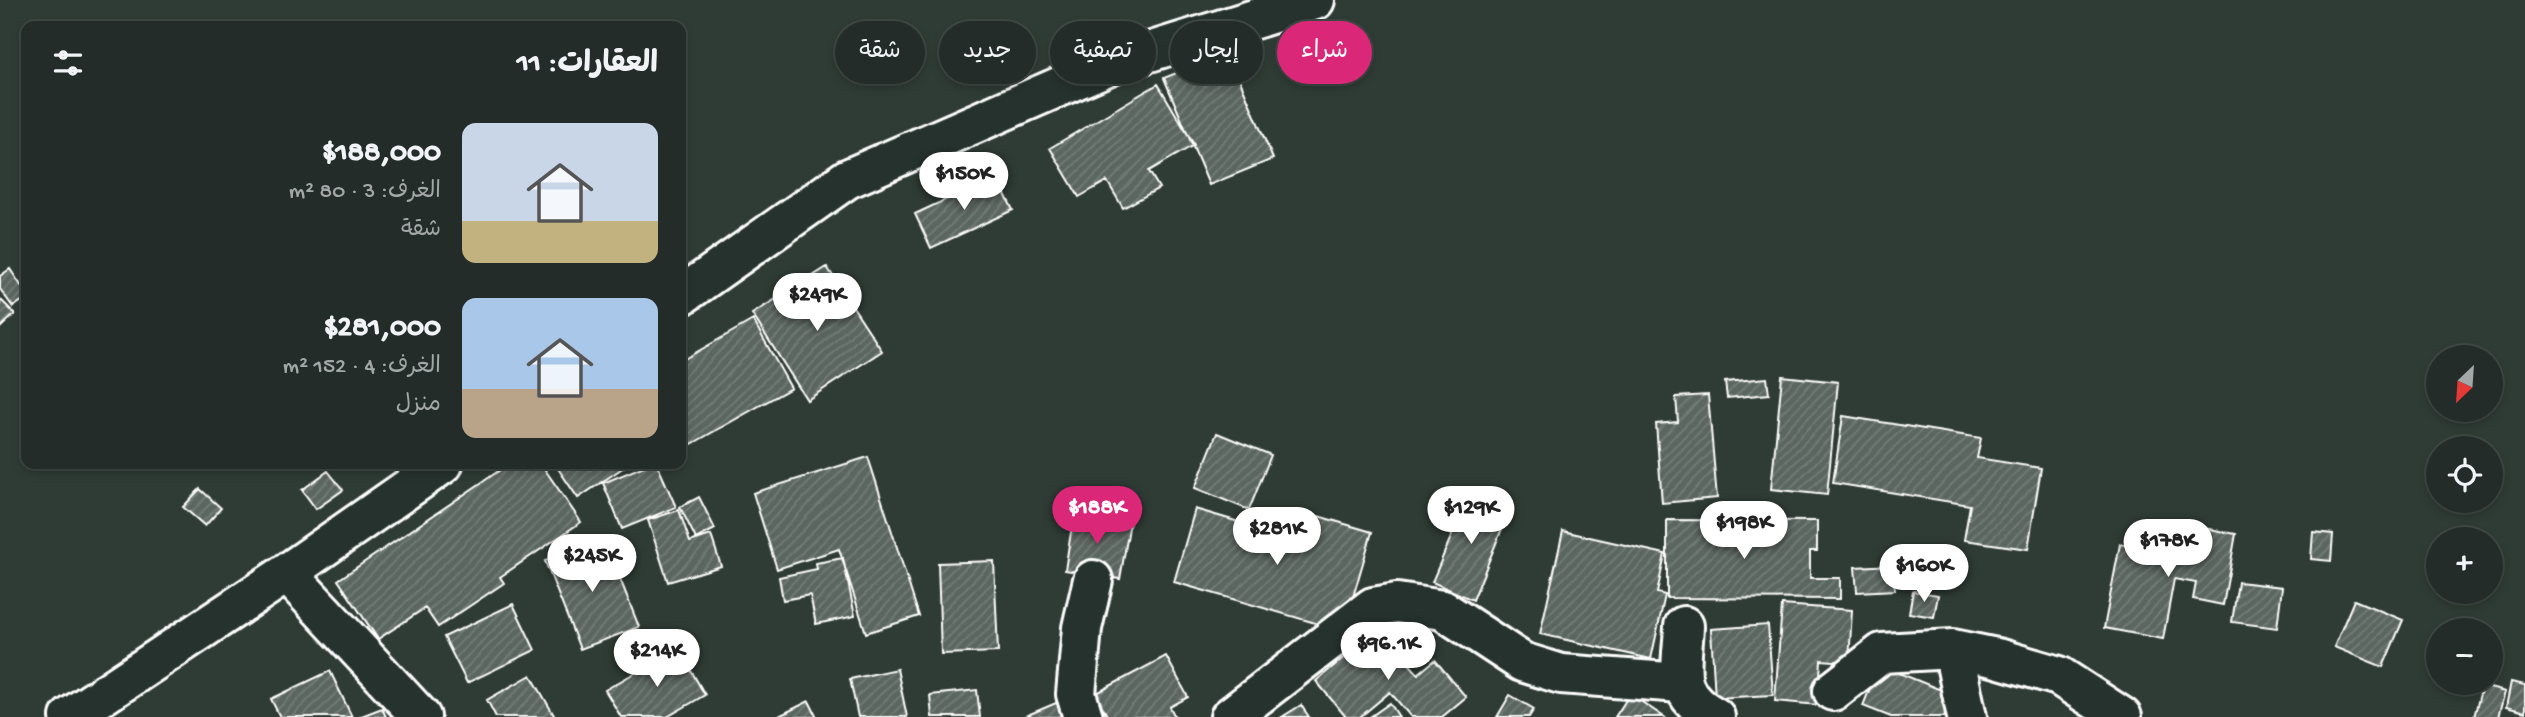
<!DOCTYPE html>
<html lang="ar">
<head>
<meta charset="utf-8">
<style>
	:root { --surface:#232c28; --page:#2b3430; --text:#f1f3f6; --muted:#a3a7a8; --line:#404845; --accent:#db2777 }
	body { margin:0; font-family:"Gochi Hand","Playpen Sans Arabic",sans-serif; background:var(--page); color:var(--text); direction:rtl; height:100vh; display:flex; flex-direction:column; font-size:26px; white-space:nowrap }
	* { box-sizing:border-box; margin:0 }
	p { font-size:23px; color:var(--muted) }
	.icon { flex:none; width:38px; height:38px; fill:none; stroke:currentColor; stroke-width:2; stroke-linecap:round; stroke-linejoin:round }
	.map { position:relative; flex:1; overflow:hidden; direction:ltr }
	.side { position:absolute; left:21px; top:21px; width:665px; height:448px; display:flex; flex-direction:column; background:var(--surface); border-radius:14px; box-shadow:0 4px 10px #0003,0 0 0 2px var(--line); direction:rtl }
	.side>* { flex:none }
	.banner { position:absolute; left:707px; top:21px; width:665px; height:63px; direction:rtl; display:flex; gap:14px }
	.needle { width:46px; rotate:205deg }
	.buttons { position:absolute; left:2426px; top:345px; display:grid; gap:14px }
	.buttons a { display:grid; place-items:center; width:77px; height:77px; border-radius:50%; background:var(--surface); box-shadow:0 4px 10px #0003,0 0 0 2px var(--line); font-size:35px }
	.price { position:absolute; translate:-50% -60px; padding:0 16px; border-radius:24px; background:#fff; color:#222; font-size:23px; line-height:46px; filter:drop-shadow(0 2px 4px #0008) }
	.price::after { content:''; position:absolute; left:50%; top:42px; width:21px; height:16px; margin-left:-10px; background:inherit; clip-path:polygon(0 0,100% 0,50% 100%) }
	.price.active { background:var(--accent); color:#fff }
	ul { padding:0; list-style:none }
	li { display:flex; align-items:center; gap:21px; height:175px; padding:0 28px }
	li span { display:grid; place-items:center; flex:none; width:196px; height:140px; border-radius:14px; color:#555 }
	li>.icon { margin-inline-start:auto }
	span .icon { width:84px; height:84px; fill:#fffc; stroke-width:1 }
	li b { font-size:30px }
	h2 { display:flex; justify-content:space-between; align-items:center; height:84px; padding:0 28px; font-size:30px }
	.tag { padding:0 24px; border-radius:32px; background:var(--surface); box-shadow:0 4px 10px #0003,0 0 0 2px var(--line); font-size:24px; line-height:63px }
	.tag.active { background:var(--accent); color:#fff }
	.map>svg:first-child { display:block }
	.building { fill:url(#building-hatch); stroke:#fff; stroke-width:2 }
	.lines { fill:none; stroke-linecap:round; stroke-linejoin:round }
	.minor-casing { stroke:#fff; stroke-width:44 }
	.minor { stroke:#26332d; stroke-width:38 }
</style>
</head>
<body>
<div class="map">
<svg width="2525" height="717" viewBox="0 0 2525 717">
	<defs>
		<pattern id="building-hatch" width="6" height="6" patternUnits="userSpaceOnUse" patternTransform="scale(1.75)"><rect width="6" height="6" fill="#5b6661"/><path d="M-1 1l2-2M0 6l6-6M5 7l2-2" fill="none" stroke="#747d79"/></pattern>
	</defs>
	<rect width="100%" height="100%" fill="#2f3b35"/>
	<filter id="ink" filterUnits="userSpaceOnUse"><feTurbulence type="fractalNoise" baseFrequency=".0143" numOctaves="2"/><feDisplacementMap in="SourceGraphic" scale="14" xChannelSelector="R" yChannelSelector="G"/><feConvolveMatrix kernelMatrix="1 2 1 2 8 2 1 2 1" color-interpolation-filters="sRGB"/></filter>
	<g filter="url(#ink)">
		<path class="building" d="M1228,52L1273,159L1209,185L1164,78Z
			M1158,84L1194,145L1149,171L1159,188L1123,208L1107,181L1079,197L1050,148Z
			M996,176L1013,210L931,248L915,214Z
			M827,267L882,351L807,400L752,314Z
			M10,269L26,293V298L13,307L0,289V276Z
			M0,299L15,314L0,328Z
			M753,320L791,388L690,445L681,429V361Z
			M1782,376L1838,382L1827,495L1771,489Z
			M1767,378L1769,394L1727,398L1725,382Z
			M1708,395L1717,498L1662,503L1656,424L1678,422L1676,397Z
			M1843,416L1981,438L1977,458L2041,468L2028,549L1964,540L1970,505L1833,483Z
			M1217,433L1271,455L1249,510L1195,488Z
			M868,457L919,616L866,633L839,549L777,569L753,493Z
			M509,464H541L581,522L500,577L504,583L438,627L425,608L378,639L338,580Z
			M555,464H622L624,467L578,498Z
			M649,464H657L676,507L622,529L603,483Z
			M328,471L343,490L316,509L302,490Z
			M200,489L221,508L205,526L183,507Z
			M1470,492L1510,509L1473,600L1432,582Z
			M699,497L715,529L696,539L680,507Z
			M1195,509L1310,543L1318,516L1372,532L1343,631L1174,582Z
			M679,510L690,542L711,535L721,566L668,582L648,520Z
			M1074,513L1130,522L1120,579L1065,570Z
			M1667,520L1817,521V551H1810V578H1840V599L1667,598Z
			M2177,523L2236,534L2223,605L2193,599L2196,583L2174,579L2163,639L2104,628L2120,544L2172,554Z
			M1563,531L1665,554L1657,593L1665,595L1651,659L1540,634Z
			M2313,532L2333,534L2331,561L2311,559Z
			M604,538L639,627L580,649L545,561Z
			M843,558L855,616L816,624L810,595L783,600L779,577L817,569L816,563Z
			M994,561L998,652L941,654L938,563Z
			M1893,565L1895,590L1857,592L1855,567Z
			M2238,582L2282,587L2277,628L2232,622Z
			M1913,591L1938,595L1934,617L1909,613Z
			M2354,600L2403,620L2383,667L2334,647Z
			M513,604L535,650L467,683L444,637Z
			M1782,605L1852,610L1849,662L1821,660L1818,705L1775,701Z
			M1768,625L1773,695L1715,698L1711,629Z
			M1379,628L1418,674L1435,660L1466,697L1442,717H1411L1390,692L1360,717H1346L1316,681Z
			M678,648L705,695L667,717H621L605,690Z
			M1166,656L1188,697L1170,707L1175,717H1108L1095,694Z
			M1879,665L1966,700L1960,717H1891L1863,706Z
			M897,669L907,717H858L850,679Z
			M330,671L352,717H280L271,699Z
			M531,675L555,717H496L487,700Z
			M2511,682L2525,685V712L2506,707Z
			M2482,686L2505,692L2498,717H2474Z
			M977,690L980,717H932L930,695Z
			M1630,694L1664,717H1615Z
			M1510,695L1534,709L1529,717H1497Z
			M1063,700L1070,717H1023Z
			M809,701L817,717H777Z
			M1390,703L1399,717H1370Z
			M1301,705L1309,717H1282Z
			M382,708L386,717H359Z"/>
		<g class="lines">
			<defs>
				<path id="minor" d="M681,296L847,179L1114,63L1315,0
					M287,573L421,717
					M1684,626C1682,669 1671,693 1715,717
					M1953,649L1967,717
					M1833,691L1882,653L1953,649L1997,658L2059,676L2122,717
					M70,717L287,573L443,464
					M1083,717L1076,694L1082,628L1093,580
					M1230,717L1373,607L1397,603L1443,610L1522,662L1561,674L1681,683"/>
			</defs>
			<use href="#minor" class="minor-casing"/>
			<use href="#minor" class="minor"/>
		</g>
	</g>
</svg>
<div class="buttons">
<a><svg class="needle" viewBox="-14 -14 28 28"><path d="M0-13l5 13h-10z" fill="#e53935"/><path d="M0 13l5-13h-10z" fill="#a3a7a8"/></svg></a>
<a><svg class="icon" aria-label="locate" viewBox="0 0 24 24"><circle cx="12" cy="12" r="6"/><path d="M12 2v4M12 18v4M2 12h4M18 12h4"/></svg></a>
<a>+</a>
<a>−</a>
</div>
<b class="price" style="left:964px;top:212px">$150K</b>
<b class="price" style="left:817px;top:333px">$249K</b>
<b class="price active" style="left:1097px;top:546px">$188K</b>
<b class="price" style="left:1471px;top:546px">$129K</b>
<b class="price" style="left:1744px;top:561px">$198K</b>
<b class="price" style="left:1277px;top:567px">$281K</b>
<b class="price" style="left:2168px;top:579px">$178K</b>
<b class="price" style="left:592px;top:594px">$245K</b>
<b class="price" style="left:1924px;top:604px">$160K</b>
<b class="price" style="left:1388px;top:682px">$96.1K</b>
<b class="price" style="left:657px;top:689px">$214K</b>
<div class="banner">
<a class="tag active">شراء</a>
<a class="tag">إيجار</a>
<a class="tag">تصفية</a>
<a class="tag">جديد</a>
<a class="tag">شقة</a>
</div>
<section class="side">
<h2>العقارات: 11<svg class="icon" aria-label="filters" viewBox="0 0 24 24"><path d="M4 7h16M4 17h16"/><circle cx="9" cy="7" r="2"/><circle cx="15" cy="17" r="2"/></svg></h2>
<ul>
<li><span style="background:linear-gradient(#c9d6e8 70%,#c2b280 0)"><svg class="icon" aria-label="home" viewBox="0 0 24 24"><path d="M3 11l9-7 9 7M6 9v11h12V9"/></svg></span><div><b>$188,000</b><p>الغرف: 3 · 80 m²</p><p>شقة</p></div></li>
<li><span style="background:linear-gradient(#a9c7e8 65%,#b9a48a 0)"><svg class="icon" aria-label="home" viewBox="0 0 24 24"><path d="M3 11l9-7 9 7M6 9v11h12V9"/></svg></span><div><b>$281,000</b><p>الغرف: 4 · 152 m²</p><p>منزل</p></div></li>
</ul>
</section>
</div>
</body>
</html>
